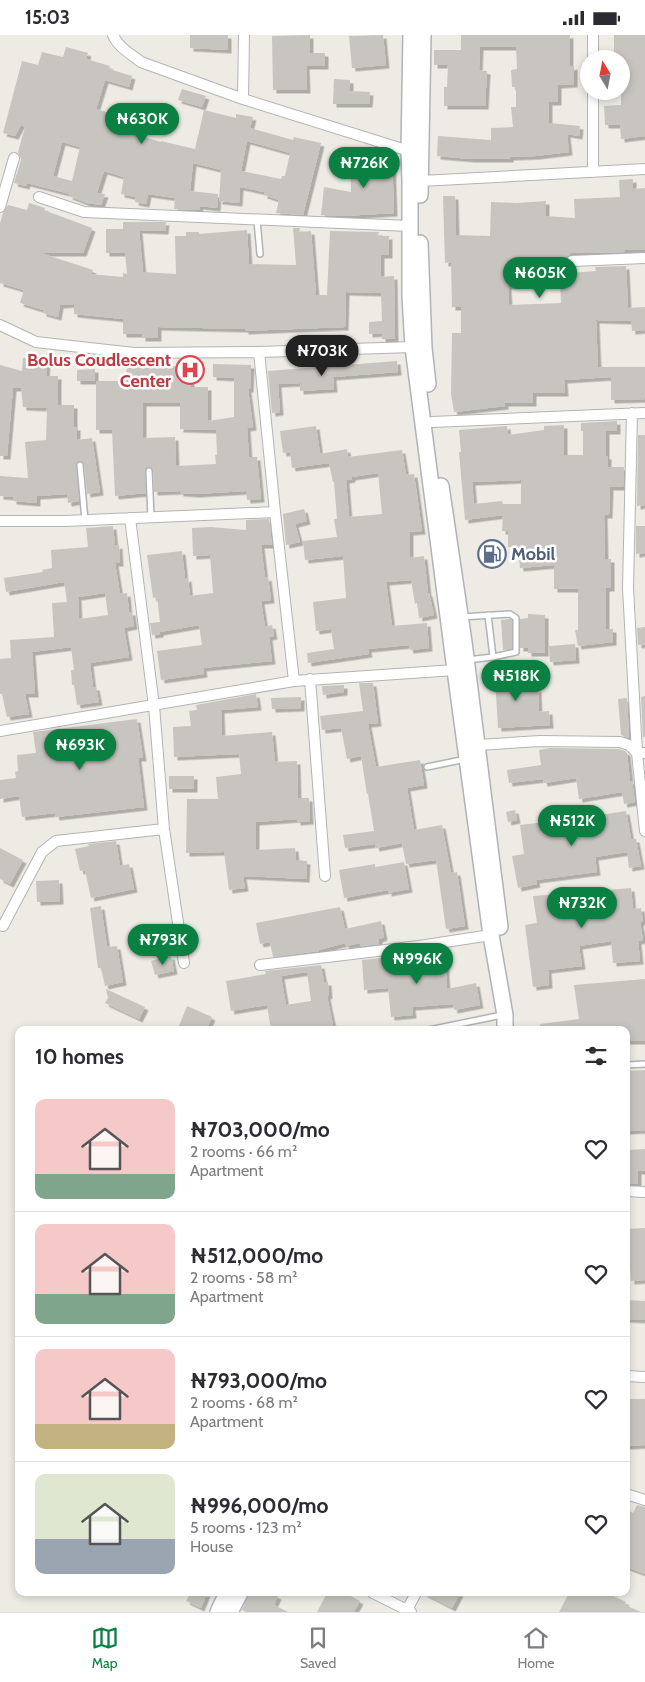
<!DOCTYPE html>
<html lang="en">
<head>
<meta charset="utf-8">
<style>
	:root { --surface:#fff; --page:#f2f2f3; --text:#2b2b33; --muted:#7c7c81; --line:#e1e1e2; --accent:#0b8043 }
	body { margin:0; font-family:Cabin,sans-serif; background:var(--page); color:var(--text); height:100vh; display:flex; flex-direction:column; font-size:19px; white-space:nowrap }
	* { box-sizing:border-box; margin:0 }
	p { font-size:16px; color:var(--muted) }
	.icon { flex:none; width:28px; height:28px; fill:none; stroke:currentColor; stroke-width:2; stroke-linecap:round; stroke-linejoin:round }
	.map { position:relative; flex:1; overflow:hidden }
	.drawer { position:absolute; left:15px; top:991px; width:615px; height:570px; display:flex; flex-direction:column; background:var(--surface); border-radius:10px; box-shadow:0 2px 8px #0003 }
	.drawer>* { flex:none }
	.needle { width:32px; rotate:350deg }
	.tools { position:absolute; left:580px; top:15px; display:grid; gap:10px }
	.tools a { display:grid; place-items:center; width:50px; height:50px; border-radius:50%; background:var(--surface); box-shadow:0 2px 8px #0003; font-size:25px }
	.price { position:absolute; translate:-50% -42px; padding:0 11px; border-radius:18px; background:var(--accent); color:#fff; font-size:16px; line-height:32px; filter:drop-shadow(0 1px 2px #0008) }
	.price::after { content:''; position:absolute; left:50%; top:30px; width:15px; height:11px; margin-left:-8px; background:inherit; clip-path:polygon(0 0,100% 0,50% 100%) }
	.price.selected { background:#222; color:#fff }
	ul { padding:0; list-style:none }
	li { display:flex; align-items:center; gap:15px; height:125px; padding:0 20px }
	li+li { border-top:1px solid var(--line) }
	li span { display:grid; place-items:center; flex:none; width:140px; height:100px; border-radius:10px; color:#555 }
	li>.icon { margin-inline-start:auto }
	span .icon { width:60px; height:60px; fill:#fffc; stroke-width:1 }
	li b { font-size:21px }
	h2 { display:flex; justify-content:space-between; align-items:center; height:60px; padding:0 20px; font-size:21px }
	.status { display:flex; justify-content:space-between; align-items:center; height:35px; padding:0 25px; background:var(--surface); direction:ltr }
	.status svg { height:14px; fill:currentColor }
	.dock { display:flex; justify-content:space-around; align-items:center; height:70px; border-top:1px solid var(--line); background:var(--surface); font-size:14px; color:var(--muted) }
	.dock a { display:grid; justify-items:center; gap:2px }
	.dock .selected { color:var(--accent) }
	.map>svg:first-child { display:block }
	.building { fill:#c8c5c0; fill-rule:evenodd; filter:url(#shadow) }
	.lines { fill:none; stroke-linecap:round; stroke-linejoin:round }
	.lane-casing { stroke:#b1b4b7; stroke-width:8 }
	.street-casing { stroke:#b1b4b7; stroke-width:12 }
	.secondary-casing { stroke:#b0b3b7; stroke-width:18 }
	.lane { stroke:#fff; stroke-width:5 }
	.street { stroke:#fff; stroke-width:10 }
	.secondary { stroke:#fff; stroke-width:15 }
	.labels { text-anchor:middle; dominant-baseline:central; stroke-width:5; stroke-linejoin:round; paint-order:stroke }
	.health-label { font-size:18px; font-weight:bold; fill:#be3a42; stroke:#fff; text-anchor:end }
	.service-label { font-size:18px; font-weight:bold; fill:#4e5e75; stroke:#fff; text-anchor:start }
</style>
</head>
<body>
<div class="status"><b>15:03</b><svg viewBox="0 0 49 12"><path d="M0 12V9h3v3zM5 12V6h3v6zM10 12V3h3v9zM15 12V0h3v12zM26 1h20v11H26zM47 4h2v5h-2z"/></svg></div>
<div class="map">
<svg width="645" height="1577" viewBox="0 0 645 1577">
	<defs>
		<filter id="shadow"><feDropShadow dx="3.5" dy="3.5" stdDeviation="0" flood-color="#0004"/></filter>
	</defs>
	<rect width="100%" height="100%" fill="#edebe4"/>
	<path class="building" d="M190,0H228V15L190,13Z
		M310,0V18H325V31H306L307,55H273L272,1Z
		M383,0L386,30L352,33L349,1Z
		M461,0H570V32L574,31V49L558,50V67H549V88L580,91L579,101L567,99L569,117L536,121L510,122V124H471L437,121L438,101L491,105V93L513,92L511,72H516V52H512L511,35L517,34L516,12H480L479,35L487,36L485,71H444V52H447L448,30H434V15H461Z
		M614,0H645V101L621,104L620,90H605L604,71L621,70V24H614Z
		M66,12L88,18L86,24L110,31L109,34L132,41L129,52L105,45L96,74L117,80L113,93L161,107V106L195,114L204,75L236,83V79L253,82L250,93L293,105L294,102L321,108L303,180L276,178L279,165L264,160V157L240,152L239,168L219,166L221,135L193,128L190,156L218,159L217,173L200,171L199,175L174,174L175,163L148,159L146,169L135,167L136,162L121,159L124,142L104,136L97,158L105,159L101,170L87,168L69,161L70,159L27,148L26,151L14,148L21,125L20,121L18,117L25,92L21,90L15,101L3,98L22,26L38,30L42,17L63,22ZM247,106L290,118L285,141H282L281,144L241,136ZM62,107L80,112L72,146L53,141Z
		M334,44L350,45V56L370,57L369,69H333Z
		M182,54L206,61L202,72L178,65Z
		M392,120L394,178L343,181L321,180L324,152L351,157L350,121Z
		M633,144V154L645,153V214L625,215V217L571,218L566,222L565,227L570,232V238L596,236L595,232L626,231L628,273L645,272V295L632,296L631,286L596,285L598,332H645V364L611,365V342L564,345L565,358H533V368H505V371L454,377L451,359L452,298H461V272H452L451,227L445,228L443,161H455L456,200L490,201L491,167L517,168L546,166V181L575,183L574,164L620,162L619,145ZM560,247L561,268L509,270L508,251Z
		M29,168L45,173L44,175L92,193L83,218H41L93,235L91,239L123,242V238L127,239L125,218H106V194H123V187H166L165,196L139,195L143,237L176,239L175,201H186V197H199V199L247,195L249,229L296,230L293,193H300L299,197L311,196L316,260H327L330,196L379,197L378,201H389V220H381V242L394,241L395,304H382V298L369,299V287L382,286L381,258L346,257L345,292L245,296V294L158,292V303H142V299H123V284L74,279V269L60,270L58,282L43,278V275L20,268L24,255L0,248V188L3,178L8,170L27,175Z
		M23,323L47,325L46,341H58V370H74V392H77V405L92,403L100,457L87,459L84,430L80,426L77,427L76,430L79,466L68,468L67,459L37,461V468L13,466V462L0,461V441L28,443L25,407L46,405L47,373L23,372L21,353H13L7,421H0V330L22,336Z
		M162,326L163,333L177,331L178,341L191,340V352H208V386L234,382V343L213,342V329L251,330L250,354H248L253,392L247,393L249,422H257L261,464L247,465L246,456L196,459L180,458V456L154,457L153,435L149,432L146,433L145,436L146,458L115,461L112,395H96V346H126L127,329ZM143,368H180V394L216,395L217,420H215L216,429L176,431L175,402L143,403Z
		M397,326L398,337L333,342L334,354L300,356V348L278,349L280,377L272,378L268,336Z
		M95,334V346H77V335Z
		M617,386V396H606V421H608V432H624L623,452H610L609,480H604L605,524H611V553H606V594H613V607L578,611L575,595H578V554H554V530L520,533L518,512H508V496H502L503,480L465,485L459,417H461L459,395L507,391L508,400L544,395V391L564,390V420H583V396H581V388ZM521,445V469H503L502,466L474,469L472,447Z
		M316,391L320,419L347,414L348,422L402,415L406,440L414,439L422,496L410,497V523L424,521L428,558H429L434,580L419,583L417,568L415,569L411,545L386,547L392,591L427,588L429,613L410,615L409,610L368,614L369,619L308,628L307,618L334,614L331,594L316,596L313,567L346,563L343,521L305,525L303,506L337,502L334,484H337L334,447H333L329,428L292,433L290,417L283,418L280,396ZM378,438L382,479L349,482L346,445L352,444V442Z
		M638,400H645V470L637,471Z
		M304,474L307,486L295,489L300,507L286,510L283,479Z
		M269,484L272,510H261L265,543L268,542L271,565L261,566L265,592L272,590L274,601L269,602L272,626L203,633L204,639L161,645L157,616L202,610L199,590L160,597V599L152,600L150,588L160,587L157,562L153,563L147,520L182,516L185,544L188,543L190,561L213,558L210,520L193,521L192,493L211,492L246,495V485Z
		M113,491L115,511L119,510L120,528H115L120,559L127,558L129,577H132L134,591L124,593L129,622L90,628L93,652H96L99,667L77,670L74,650H72L71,635H74L71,612L32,617L35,659H25L29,679L7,682L2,659H0V624L11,623L10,605L54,602L52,568L67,567L64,547L6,557L4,543L43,537L42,535L52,533L51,515L88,512L86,493ZM105,558L108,580L79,584L78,562Z
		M636,491H645V518L636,519Z
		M528,579L545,580V618H528V613H520V584L528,583Z
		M510,584L512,585V613L503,615L501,585Z
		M645,592V609L638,610L637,593Z
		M575,609L576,625L550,627L549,611Z
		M509,626L511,656L538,654L539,677L549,676L550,690L498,693L494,627Z
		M359,648H373L378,688L368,689L376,732L420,725L424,750L407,753L414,795L442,790L451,838L457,837L465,891L446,894L436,825L406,829L402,808L376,813L375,809L345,813L343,800L374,796L368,759H367L361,721L347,724L341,693L322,695L320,681L363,676Z
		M344,650V657L323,660L322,651Z
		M256,659L258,672L221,675L222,701L272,697L275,727L297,726L298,763H309L310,786L297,787V784L256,787V815L295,813L296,825L307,826L306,844L243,841L245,853L229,855L224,817L186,818L187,764H218L216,742L241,739L239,719L174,722L173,692L191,691L189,676L197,675L196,670Z
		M645,661V702H643L641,662Z
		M301,662V673L272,674L271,663Z
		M627,663L629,703L621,700L618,664Z
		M137,684L143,723H138L144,772L56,782L55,778L22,782L19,761L0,764V745L16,743L15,737L18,736L17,720L36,718L33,697Z
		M550,713L619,714L625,716L627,718L630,746H632L635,767L624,769L622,757L579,764L576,743L544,748L543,744L509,748L507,735L541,730L539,715Z
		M169,741H194V754H169Z
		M515,775L517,785L508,787L506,777Z
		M626,776L631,804H636L641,831L629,833L627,817L595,822L597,837L536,845L537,849L518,853L512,821L524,819L520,790L561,785V786Z
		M116,806L120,831L129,829L134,854L91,863L85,835L80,836L75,814L89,811L88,809Z
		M0,813L23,825L10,849L0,844Z
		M404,827L409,854L388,858V855L344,863L339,835L375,829V832Z
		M59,845L60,866L37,867L36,846Z
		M631,853L633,874L641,873L643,887H640L643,905L638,906L640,926L613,928L611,906L579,911L582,931L548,935L549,950L533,952L525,890L537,888L533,861Z
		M101,871L107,912L117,911L123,947L105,951L101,933H98L90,873Z
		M340,872L345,894L381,886L384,902L379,904V909L361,911L360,908L346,911L345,908L319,915V916L273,922L270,907L260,909L256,888Z
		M171,921L174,936L155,940L151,926Z
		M445,922L447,954L476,948L480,970L454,975L453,969L412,972L413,980L391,982L388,953L364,955L362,925L381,923V930L421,926V923Z
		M321,930L324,947H328L329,960L327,961L333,990L314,994V991L290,995H271L267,970L231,976L226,946L266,939L265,936ZM307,937L311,966L286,970L281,941Z
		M645,944V1006H626V995H540V989L579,984L574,950Z
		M106,954L145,972L139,984L105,968L108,963Z
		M187,971L212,982L206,995H188L179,991Z
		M645,1035V1095L626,1096V1036Z
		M645,1114V1136H638V1148L626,1149V1115Z
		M645,1193V1245L631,1246L627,1194Z
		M626,1265L645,1266V1285L626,1284Z
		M626,1364H645V1410L626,1411Z
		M637,1470L645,1472V1539L626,1532V1474L633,1478Z
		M191,1558H207L201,1573L186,1566Z
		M249,1558H271L278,1561L274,1570L288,1577H246L242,1575Z
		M327,1558H345L360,1566L354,1577H317Z
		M423,1558H460L452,1573Z
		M569,1558H607L626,1567L625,1570L641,1577H559Z"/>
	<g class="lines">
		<defs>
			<path id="lane" d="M257,185L260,219
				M80,430L85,485
				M149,436L151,482
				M488,580L493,622
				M461,582L510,579L516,583V617L493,622L467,625
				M427,732L466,724
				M429,995L502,980
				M626,1030L645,1029"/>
			<path id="street" d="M113,0C118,12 131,19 141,27L243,64L409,116
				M593,24V0
				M243,64L244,0
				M593,137V56
				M421,146L645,134
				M39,162L84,177L410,191
				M0,172L14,123
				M572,226L645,223
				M0,290L36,307L134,318L259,317L413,312
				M259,317L275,477
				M632,378L628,553L637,718L645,796
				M432,387L645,378
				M130,483L154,671L164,794L184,928
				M0,486H65L275,477L294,646
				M310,644L325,841
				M0,696L294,646L455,635
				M478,710L540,706L620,707L629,710L637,718H645
				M3,891L42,817L56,806L164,794
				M260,930L419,911L491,900
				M626,1156L645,1157
				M626,1341L645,1342
				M626,1459L645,1465
				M373,1558L411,1577
				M407,1575L416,1558"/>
			<path id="secondary" d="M411,0L409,116L410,146V261L413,312L455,635L491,900L505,980V995
				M420,160L423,0
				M420,208L424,313L428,349
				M441,451L464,607L500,892
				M218,1577L227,1558
				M230,1577L240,1558"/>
		</defs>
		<use href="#lane" class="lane-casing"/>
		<use href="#street" class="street-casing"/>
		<use href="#secondary" class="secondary-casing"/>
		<use href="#lane" class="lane"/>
		<use href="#street" class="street"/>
		<use href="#secondary" class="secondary"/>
	</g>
	<defs>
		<symbol id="hospital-ring" viewBox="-11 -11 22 22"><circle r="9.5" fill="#fff" stroke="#e0444e" stroke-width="1.5"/><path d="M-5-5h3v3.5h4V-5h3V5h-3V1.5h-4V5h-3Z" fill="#e0444e"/></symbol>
		<symbol id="fuel-ring" viewBox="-11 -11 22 22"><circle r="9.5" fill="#fff" stroke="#5c6f8a" stroke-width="1.5"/><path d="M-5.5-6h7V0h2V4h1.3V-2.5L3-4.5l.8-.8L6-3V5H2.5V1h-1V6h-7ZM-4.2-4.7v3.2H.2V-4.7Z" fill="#5c6f8a"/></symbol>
	</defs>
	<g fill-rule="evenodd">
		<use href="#hospital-ring" x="174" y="319" width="32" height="32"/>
		<use href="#fuel-ring" x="476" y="503" width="32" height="32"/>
	</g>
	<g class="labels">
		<g class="health-label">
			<text x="171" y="325">Bolus Coudlescent<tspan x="171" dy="21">Center</tspan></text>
		</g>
		<g class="service-label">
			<text x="511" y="519">Mobil</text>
		</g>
	</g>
</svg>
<div class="tools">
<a><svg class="needle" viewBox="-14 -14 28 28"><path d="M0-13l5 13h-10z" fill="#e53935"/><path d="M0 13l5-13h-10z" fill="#7c7c81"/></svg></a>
</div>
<b class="price" style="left:142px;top:110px">₦630K</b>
<b class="price" style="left:364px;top:154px">₦726K</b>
<b class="price" style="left:540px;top:264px">₦605K</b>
<b class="price selected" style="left:322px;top:342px">₦703K</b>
<b class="price" style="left:516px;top:667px">₦518K</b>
<b class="price" style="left:80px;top:736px">₦693K</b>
<b class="price" style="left:572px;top:812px">₦512K</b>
<b class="price" style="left:582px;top:894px">₦732K</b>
<b class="price" style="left:163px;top:931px">₦793K</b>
<b class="price" style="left:417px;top:950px">₦996K</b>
<section class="drawer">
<h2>10 homes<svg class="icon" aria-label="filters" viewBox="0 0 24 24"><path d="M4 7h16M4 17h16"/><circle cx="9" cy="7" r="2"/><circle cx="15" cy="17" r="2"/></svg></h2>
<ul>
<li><span style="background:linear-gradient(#f6c9c9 75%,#7fa58c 0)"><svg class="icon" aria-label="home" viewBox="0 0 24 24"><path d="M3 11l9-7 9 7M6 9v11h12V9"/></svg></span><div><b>₦703,000/mo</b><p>2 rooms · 66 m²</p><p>Apartment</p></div><svg class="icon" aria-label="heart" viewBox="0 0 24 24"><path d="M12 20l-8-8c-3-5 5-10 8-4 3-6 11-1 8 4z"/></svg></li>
<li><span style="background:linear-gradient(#f6c9c9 70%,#7fa58c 0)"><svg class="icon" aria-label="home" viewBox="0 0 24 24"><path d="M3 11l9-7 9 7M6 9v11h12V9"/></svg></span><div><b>₦512,000/mo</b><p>2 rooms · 58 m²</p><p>Apartment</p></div><svg class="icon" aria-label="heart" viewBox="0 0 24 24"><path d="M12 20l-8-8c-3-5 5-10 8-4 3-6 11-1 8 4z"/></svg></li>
<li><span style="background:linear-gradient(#f6c9c9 75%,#c2b280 0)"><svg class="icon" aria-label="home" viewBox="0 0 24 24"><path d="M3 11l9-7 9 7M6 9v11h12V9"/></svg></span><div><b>₦793,000/mo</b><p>2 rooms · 68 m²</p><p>Apartment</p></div><svg class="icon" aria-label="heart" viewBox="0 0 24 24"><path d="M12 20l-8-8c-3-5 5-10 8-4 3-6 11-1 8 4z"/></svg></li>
<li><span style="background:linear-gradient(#dfe7d0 65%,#9aa5b1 0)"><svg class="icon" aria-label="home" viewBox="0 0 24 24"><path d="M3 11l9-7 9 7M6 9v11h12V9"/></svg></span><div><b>₦996,000/mo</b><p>5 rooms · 123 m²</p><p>House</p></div><svg class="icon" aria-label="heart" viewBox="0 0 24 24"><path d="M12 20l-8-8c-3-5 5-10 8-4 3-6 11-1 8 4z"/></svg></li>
</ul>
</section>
</div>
<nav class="dock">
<a class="selected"><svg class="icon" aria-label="map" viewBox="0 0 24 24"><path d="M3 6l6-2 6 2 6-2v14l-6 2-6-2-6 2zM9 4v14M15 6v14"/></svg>Map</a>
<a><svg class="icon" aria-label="saved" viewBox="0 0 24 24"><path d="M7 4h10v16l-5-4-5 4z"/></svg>Saved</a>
<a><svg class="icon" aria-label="home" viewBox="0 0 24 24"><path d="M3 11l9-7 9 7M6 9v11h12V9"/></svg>Home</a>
</nav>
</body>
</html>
